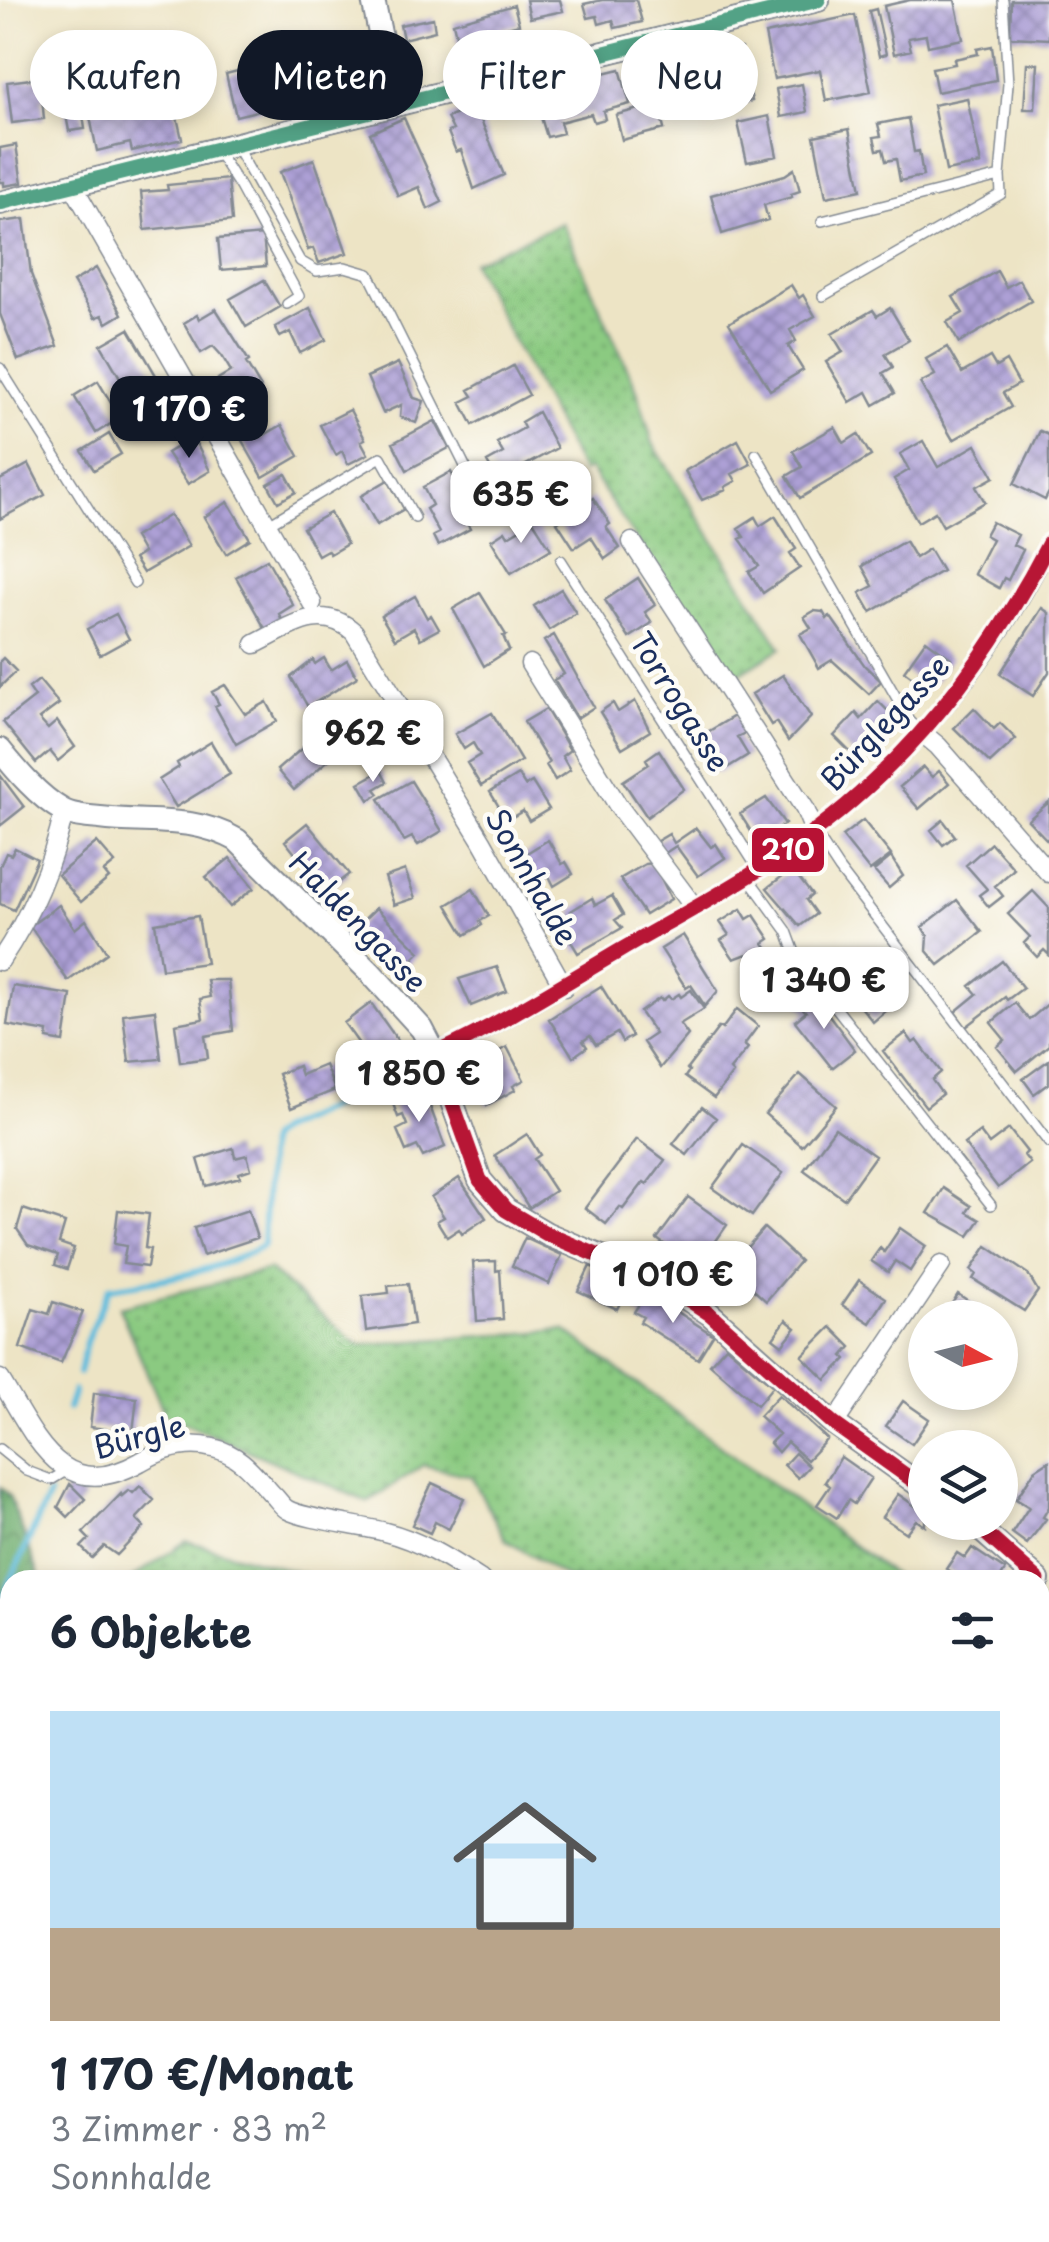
<!DOCTYPE html>
<html lang="de">
<head>
<meta charset="utf-8">
<style>
	:root { --surface:#fff; --page:#f2f2f3; --text:#1f2937; --muted:#747a83; --accent:#111827 }
	body { margin:0; font-family:"Playpen Sans",sans-serif; background:var(--page); color:var(--text); height:100vh; display:flex; flex-direction:column; font-size:38px; white-space:nowrap }
	* { box-sizing:border-box; margin:0 }
	p { font-size:32px; color:var(--muted) }
	.icon { flex:none; width:55px; height:55px; fill:none; stroke:currentColor; stroke-width:2; stroke-linecap:round; stroke-linejoin:round }
	.map { position:relative; flex:1; overflow:hidden }
	.drawer { position:absolute; left:0px; top:1570px; width:1050px; height:672px; display:flex; flex-direction:column; background:var(--surface); border-radius:30px 30px 0 0; box-shadow:0 5px 15px #0003 }
	.drawer>* { flex:none }
	.banner { position:absolute; left:30px; top:30px; width:990px; height:90px; display:flex; gap:20px }
	.needle { width:65px; rotate:97deg }
	.controls { position:absolute; left:908px; top:1300px; display:grid; gap:20px }
	.controls a { display:grid; place-items:center; width:110px; height:110px; border-radius:50%; background:var(--surface); box-shadow:0 5px 15px #0003; font-size:50px }
	.price { position:absolute; translate:-50% -85px; padding:0 22px; border-radius:20px; background:#fff; color:#222; font-size:32px; line-height:65px; filter:drop-shadow(0 2px 5px #0008) }
	.price::after { content:''; position:absolute; left:50%; top:60px; width:30px; height:22px; margin-left:-15px; background:inherit; clip-path:polygon(0 0,100% 0,50% 100%) }
	.price.on { background:var(--accent); color:#fff }
	ul { padding:0; list-style:none }
	li { display:grid; align-content:center; gap:20px; height:530px; padding:0 50px }
	li span { display:grid; place-items:center; height:310px; border-radius:0px; color:#555 }
	li>.icon { margin-inline-start:auto }
	span .icon { width:180px; height:180px; fill:#fffc; stroke-width:1 }
	li b { font-size:42px }
	h2 { display:flex; justify-content:space-between; align-items:center; height:120px; padding:0 50px; font-size:42px }
	.pill { padding:0 35px; border-radius:45px; background:var(--surface); box-shadow:0 5px 15px #0003; font-size:35px; line-height:90px }
	.pill.on { background:var(--accent); color:#fff }
	.map>svg:first-child { display:block }
	.green { fill:url(#green-dots); stroke:#537c70; stroke-width:2.5 }
	.forest { fill:url(#forest-crowns); stroke:#466e66; stroke-width:2.5 }
	.lines { fill:none; stroke-linecap:round; stroke-linejoin:round }
	.stream { stroke:#5fbcdd; stroke-width:6 }
	.building { fill:url(#building-cross-hatch) }
	.service-casing { stroke:#848a92; stroke-width:12 }
	.minor-casing { stroke:#848a92; stroke-width:21 }
	.tertiary-casing { stroke:#848a92; stroke-width:26 }
	.service { stroke:#fff; stroke-width:9 }
	.minor { stroke:#fff; stroke-width:18 }
	.tertiary { stroke:#fff; stroke-width:22 }
	.bus-1-casing { stroke:#fdfcf7; stroke-width:22 }
	.bus-2-casing { stroke:#fdfcf7; stroke-width:22 }
	.bus-1 { stroke:#b71234; stroke-width:15 }
	.bus-2 { stroke:#53a286; stroke-width:15 }
	.labels { text-anchor:middle; dominant-baseline:central; stroke-width:9; stroke-linejoin:round; paint-order:stroke }
	.street-label { font-size:30px; fill:#1b2f5e; stroke:#fdfcf7 }
	.line-badge { stroke:#fdfcf7; stroke-width:4 }
	.badge-label { font-size:28px; text-anchor:middle; font-weight:bold; fill:#fff }
</style>
</head>
<body>
<div class="map">
<svg width="1049" height="2242" viewBox="0 0 1049 2242">
	<defs>
		<pattern id="green-dots" width="8" height="8" patternUnits="userSpaceOnUse" patternTransform="scale(2.5)"><rect width="8" height="8" fill="#8bca81"/><path d="M2 2h.1M6 6h.1" fill="none" stroke="#71a46d" stroke-width="1.8" stroke-linecap="round"/></pattern>
		<pattern id="forest-crowns" width="20" height="18" patternUnits="userSpaceOnUse" patternTransform="scale(2.5)"><rect width="20" height="18" fill="#70ae6f"/><path d="M2 6a3 3 0 1 1 6 0M12 15a3 3 0 1 1 6 0" fill="none" stroke="#5b8e5e"/></pattern>
		<pattern id="building-cross-hatch" width="8" height="8" patternUnits="userSpaceOnUse" patternTransform="scale(2.5)"><rect width="8" height="8" fill="#ada0d6"/><path d="M0 0l8 8M0 8l8-8" fill="none" stroke="#8c83b1"/></pattern>
	</defs>
	<rect width="100%" height="100%" fill="#fdfcf7"/>
	<filter id="ink" filterUnits="userSpaceOnUse"><feTurbulence type="fractalNoise" baseFrequency=".01" numOctaves="2"/><feDisplacementMap in="SourceGraphic" scale="20" xChannelSelector="R" yChannelSelector="G"/><feConvolveMatrix kernelMatrix="1 2 1 2 8 2 1 2 1" color-interpolation-filters="sRGB"/></filter>
	<filter id="wash" filterUnits="userSpaceOnUse"><feTurbulence type="fractalNoise" baseFrequency=".0048" numOctaves="4" result="noise"/><feDisplacementMap in="SourceGraphic" scale="40" xChannelSelector="R" yChannelSelector="G"/><feGaussianBlur stdDeviation="2.25" result="paint"/><feColorMatrix in="noise" values="0 0 0 0 0 0 0 0 0 0 0 0 0 0 0 0 0 1.4 0 .05"/><feComposite in="paint" operator="in"/></filter>
	<g filter="url(#wash)">
		<rect width="100%" height="100%" fill="#ede4c5"/>
		<path class="green" d="M562,223L637,390L653,444L781,648L729,680L589,469L582,472L472,262Z
			M269,1270L358,1345L565,1330L900,1580H570L506,1540L471,1476L423,1465L368,1502L165,1415L119,1307Z
			M186,1541L325,1580H130Z
			M1040,1685L1049,1691V1812L1040,1810Z
			M10,1756V2168L0,2164V1767L7,1762Z
			M99,2233H542L534,2242H102Z"/>
		<path class="forest" d="M0,1487L9,1495L41,1580H10V1756L8,1762L0,1767Z
			M1049,2115V2242H953L960,2233L1040,2232V2127Z
			M542,2232H894L912,2242H534Z"/>
		<g class="lines">
			<path class="stream" d="M79,1373L86,1342L109,1288C163,1280 215,1272 263,1246L268,1140L278,1131L422,1067
				M68,1409L74,1391
				M11,1580L49,1495
				M0,1605L10,1582"/>
		</g>
		<g id="blocks">
			<path class="building" d="M526,0H560L563,11L530,18Z
				M602,0H636L642,22L615,28L613,20L599,24L597,16L588,18L584,4Z
				M910,0H955L963,39L928,46L926,35L908,38L911,50L894,54L884,6Z
				M1011,0H1049V39L1010,37Z
				M514,5L519,24L500,29L505,49L462,60L453,23Z
				M876,9L886,54L879,56L869,11Z
				M855,15L871,92L826,101L820,70L774,79L765,34Z
				M433,18L435,31L403,39L400,25Z
				M364,42L372,91L325,97L320,64L345,60L342,44Z
				M992,46L996,80L937,92L932,68L955,64L954,59L978,54L977,49Z
				M741,48L752,101L722,107L713,54Z
				M93,50L104,96L81,101L85,129L69,131L60,83L71,81L66,57Z
				M164,60L182,139L132,151L130,143L97,151L89,112L118,102V105L133,102L125,70Z
				M1027,63L1038,64L1035,109H1024Z
				M204,64L206,74L181,79L179,68Z
				M293,64L302,100L236,116L226,74L253,67L254,73Z
				M595,69L596,75L620,69L630,104L603,111L605,119L594,122L591,114L560,122L563,133L547,137L533,91L578,80L576,74Z
				M39,78L41,88L48,87L49,98H42L44,119L12,123L7,82Z
				M802,84L807,112L781,117L776,89Z
				M967,98L981,164L946,171L933,105Z
				M658,104L664,129L622,140L616,115Z
				M475,106L504,175L474,189L461,150L456,152L448,132L453,130L447,118Z
				M769,116L777,156L747,162L738,123Z
				M404,118L442,202L428,209L419,187L398,196L370,133Z
				M908,118L914,152L919,151L923,176L900,181L896,159L886,161L883,149L877,150L874,137L881,136L878,124Z
				M849,129L861,190L826,197L814,136Z
				M16,145L22,183L4,186V182H0V148Z
				M314,159L347,253L319,263L313,248L308,250L280,172Z
				M794,169L800,191L791,194L792,197L764,205L768,220L722,234L711,195L785,175Z
				M228,179L232,221L145,230L141,192L168,190L167,185Z
				M24,219L31,274L58,346L18,360L0,314V222Z
				M263,235L266,266L221,270L218,239Z
				M96,268L122,314L107,323L102,315L95,318L73,282Z
				M997,271L1006,287L1019,280L1031,301L959,343L947,322L963,313L953,297Z
				M264,280L280,307L246,327L230,299Z
				M791,285L799,298L803,295L815,316L790,330L796,341L788,346L803,370L770,390L729,323Z
				M310,308L326,340L300,353L290,332L280,337L275,327Z
				M890,308L909,340L885,354L893,367L883,373L895,393L874,405L867,392L850,402L826,362L843,352L832,334L873,310L877,316Z
				M216,309L249,361L246,363L261,388L258,390L263,398L238,412L218,379L231,371L222,356L213,346L201,353L184,323L197,315L199,319Z
				M129,329L164,389L136,405L101,345Z
				M947,347L962,373L990,357L996,367L1006,361L1019,384L1003,393L1011,407L953,440L920,383L935,375L926,359Z
				M398,363L414,398L424,401L416,423L400,417L401,405L383,413L367,377Z
				M513,366L529,395L473,425L461,402L473,396L469,390Z
				M98,381L120,418L96,433L74,396Z
				M350,410L365,439L361,441L368,454L348,464L342,451L336,455L320,425Z
				M538,412L557,448L513,472L516,478L501,487L487,462L503,453L497,443L524,428L521,422Z
				M435,421L449,448L407,470L393,443Z
				M282,425L299,456L263,477L240,437L254,429L259,438Z
				M835,427L844,443L858,434L871,456L800,498L787,476L802,467L793,451Z
				M1040,431L1049,435V492L1045,500L1014,484Z
				M109,434L121,454L94,470L82,451Z
				M193,437L210,471L188,484L167,453Z
				M738,440L751,464L732,474L736,481L725,487L726,490L702,500L685,471Z
				M923,441L938,467L976,445L994,477L976,487L985,502L943,526L935,512L918,522L894,479L909,470L900,454Z
				M29,464L45,495L0,519V480Z
				M451,472L455,480L463,476L475,499L459,508L470,529L438,546L433,536L439,533L426,509L432,505L423,487Z
				M286,474L296,492L278,502L268,484Z
				M388,480L404,509L377,525L361,496Z
				M593,498L610,524L606,527L620,548L605,559L591,537L574,548L557,522Z
				M228,502L250,539L226,554L204,517Z
				M330,513L347,544L330,554L327,550L318,555L303,528Z
				M170,515L189,546L143,573L134,559L143,553L134,537Z
				M775,516L796,549L790,553L800,568L763,593L749,572L759,566L740,539L744,537L738,528L755,517L760,526Z
				M533,521L551,549L511,573L491,540L505,531L508,536Z
				M992,522L1018,535L1013,545L1023,550L1008,580L1004,578L999,588L974,574L992,539L985,535Z
				M905,541L915,558L929,549L942,571L871,612L860,593L873,586L862,566Z
				M267,559L293,605L279,614L283,622L267,632L236,577Z
				M638,578L655,605L645,612L652,623L629,638L605,600Z
				M561,589L576,613L549,630L534,606Z
				M480,593L506,635L503,636L509,650L484,666L453,609Z
				M415,596L427,618L431,615L439,629L420,639L414,628L395,639L381,616Z
				M1042,608L1049,613V672L1033,696L1000,674Z
				M814,611L823,612L827,619L830,616L865,666L881,681L869,694L832,660L819,668L800,634L811,628L804,617Z
				M116,614L129,639L100,655L87,629Z
				M554,635L594,707L577,718L554,680L564,674L544,641Z
				M926,640L951,658L934,683L930,681L926,687L904,671Z
				M3,658L16,671L0,687V661Z
				M324,658L331,670L347,660L357,677L308,707L291,677L313,660L315,664Z
				M783,675L811,717L788,741L776,722L771,725L752,694Z
				M39,680L59,704L39,719L48,729L57,721L75,747L58,761L50,751L36,763L3,722L35,697L29,688Z
				M225,685L245,714L267,702L277,721L236,744L215,706L219,704L212,692Z
				M635,701L650,731L622,748L600,712L613,703L618,712Z
				M878,701L898,721L869,751L866,747L856,758L834,736L856,713L861,719Z
				M974,708L994,729L1000,723L1016,739L990,763L954,728Z
				M546,709L570,750L562,756L570,770L555,780L546,765L549,763L524,722Z
				M492,713L521,761L481,786L467,763L480,755L473,743L464,749L455,734Z
				M736,715L747,732L737,737L748,755L717,774L696,739Z
				M324,729L341,749L294,790L277,770Z
				M211,742L230,774L176,807L159,780L179,767L177,763Z
				M659,750L684,789L647,817L623,781L649,764L646,759Z
				M923,767L932,777L939,771L949,783L919,809L900,787Z
				M381,771L387,782L375,789L379,794L369,800L359,783Z
				M0,775L24,807L0,826Z
				M518,775L525,786L532,782L549,809L529,821L523,811L507,820L490,792Z
				M411,781L442,831L418,845L412,837L404,841L379,799Z
				M766,798L785,824L757,841L740,814Z
				M1049,802V842L1028,820Z
				M863,820L891,855L870,871L842,836Z
				M943,820L955,836L943,845L931,830Z
				M307,823L349,874L326,892L285,841Z
				M696,828L711,847L716,844L725,858L698,876L676,846L662,855L654,843L669,834L674,843Z
				M548,840L562,864L566,862L573,874L554,886L549,876L538,883L522,856Z
				M97,842L115,863L104,872L109,878L81,902L58,875Z
				M991,843L1014,869L995,886L1003,896L989,907L979,895L987,889L966,865Z
				M15,848L37,859L14,910L0,904V866L6,853L11,855Z
				M891,857L903,876L889,888L874,871Z
				M230,858L254,888L230,907L206,877Z
				M654,863L671,899L645,915L620,879L645,864Z
				M792,869L812,895L806,900L816,914L800,926L767,888Z
				M405,870L415,898L394,905L385,877Z
				M473,889L489,916L480,921L482,925L465,935L447,905Z
				M1033,891L1049,908V955L1044,950L1037,957L1024,943L1030,937L1008,914Z
				M612,896L623,915L615,920L622,928L578,953L561,925L575,917L571,911L592,898L595,905Z
				M957,900L982,932L939,965L927,951L928,936L922,927Z
				M59,905L75,929L86,920L107,953L68,981L30,926Z
				M376,908L420,952L398,974L354,929Z
				M741,909L747,919L754,915L770,939L764,943L776,959L761,972L747,954L734,959L721,940L729,935L720,922Z
				M198,916L206,963L162,969L155,923Z
				M683,935L718,991L705,1006L691,985L686,988L661,949Z
				M871,953L893,982L890,985L900,999L873,1022L849,992L854,988L844,975Z
				M1002,961L1023,988L1007,1000L1005,997L966,1027L955,1012L977,994L970,986Z
				M497,967L507,991L471,1006L459,979Z
				M207,980H228L233,1031L205,1036L208,1058L180,1062L175,1024L203,1019L200,999L210,997Z
				M13,986L71,995L64,1042L47,1039L48,1032L7,1025Z
				M601,986L632,1036L622,1042L617,1033L596,1045L590,1036L583,1041L587,1047L573,1057L549,1019Z
				M691,990L704,1009L680,1024L688,1035L660,1068L643,1042L655,1034L640,1012L660,998L662,1001L668,996L671,999L679,994L681,997Z
				M812,992L855,1050L832,1068L795,1021L806,1012L799,1004Z
				M371,1003L406,1052L379,1072L344,1023Z
				M1015,1003L1029,1020L1049,1003V1045L1017,1071L997,1047L1005,1040L991,1023Z
				M737,1009L758,1026L744,1045L748,1048L730,1070L733,1073L714,1098L685,1077L689,1071L687,1069L719,1027L722,1029Z
				M155,1010L161,1059L129,1062L123,1014Z
				M906,1033L913,1043L917,1040L941,1072L932,1080L942,1094L926,1107L883,1051Z
				M507,1047L524,1080L513,1086L515,1090L487,1105L471,1075L495,1062L492,1055Z
				M1049,1060V1083L1034,1094L1023,1079Z
				M325,1065L335,1090L291,1108L278,1074L298,1066L301,1075Z
				M800,1074L836,1106L802,1146L765,1114Z
				M424,1090L445,1147L423,1157L417,1146L406,1151L397,1130L407,1125L403,1115L398,1117L393,1104Z
				M702,1107L716,1118L687,1155L673,1144Z
				M835,1128L875,1156L844,1199L804,1170Z
				M1009,1129L1027,1152L1024,1155L1030,1163L998,1188L964,1144L980,1132L989,1144Z
				M527,1134L540,1155L534,1159L555,1191L529,1208L495,1155Z
				M637,1139L665,1160L647,1184L644,1182L623,1209L620,1207L606,1224L585,1208Z
				M743,1145L783,1173L752,1216L712,1188Z
				M233,1148L235,1158L247,1155L251,1169L239,1173L240,1177L206,1186L198,1159Z
				M459,1178L486,1218L462,1234L459,1229L447,1237L437,1221L444,1217L431,1197Z
				M944,1188L971,1206L967,1212L980,1220L969,1236L928,1213Z
				M688,1197L727,1225L697,1268L657,1239Z
				M23,1209L65,1223L59,1243L74,1248L67,1269L55,1265L58,1255L28,1245L17,1229Z
				M118,1210L149,1214L145,1248L150,1249L147,1267L123,1264L126,1246L114,1244Z
				M248,1210L257,1238L203,1256L194,1228Z
				M764,1228L800,1261L766,1301L729,1268Z
				M900,1228L926,1246L910,1271L895,1261L888,1272L871,1261L880,1248L884,1252Z
				M525,1238L562,1255L549,1284L512,1266Z
				M987,1246L1028,1274L1038,1291L1024,1311L973,1279L976,1274L971,1270Z
				M496,1261V1271L500,1270L503,1319L477,1321L473,1262Z
				M590,1266L629,1284L617,1309L578,1291Z
				M859,1280L886,1298L870,1323L842,1305Z
				M408,1284L414,1324L366,1331L362,1296L389,1293L388,1286Z
				M647,1292L713,1335L698,1359L640,1322L643,1317L634,1312Z
				M958,1294L985,1312L982,1318H943Z
				M53,1302L83,1312L61,1363L20,1348L33,1309L49,1314Z
				M786,1320L796,1328L782,1345L773,1338Z
				M831,1327L851,1347L843,1356L846,1359L826,1380L802,1356Z
				M726,1346L773,1386L757,1405L710,1364Z
				M94,1393L137,1398L133,1432L90,1427Z
				M779,1395L827,1439L807,1460L787,1442L778,1452L770,1443L779,1434L759,1416Z
				M903,1401L929,1419L912,1444L886,1426Z
				M795,1453L809,1466L798,1478L784,1465Z
				M841,1457L871,1478L854,1504L848,1500L837,1518L817,1505L830,1486L825,1482Z
				M1049,1461V1507L1043,1517L1046,1519L1027,1544L1012,1533L1029,1507L1016,1499L1035,1470Z
				M432,1483L464,1498L449,1529L435,1522L430,1533L412,1525Z
				M70,1484L85,1499L68,1517L58,1507Z
				M140,1486L154,1500L136,1519L144,1527L117,1555L104,1546L92,1558L81,1547L89,1539L83,1533L121,1494L122,1496L129,1490L133,1493Z
				M898,1494L922,1511L925,1506V1526L916,1520L906,1533L882,1517Z
				M972,1548L1005,1570L999,1580H963L946,1569L957,1553L965,1558Z
				M1049,1622V1665L1040,1656V1631Z
				M15,2232H69L68,2242H14Z"/>
		</g>
	</g>
	<g filter="url(#ink)">
		<use href="#blocks" fill-opacity="0" stroke="#848a92" stroke-width="2.5"/>
		<g class="lines">
			<defs>
				<path id="service" d="M236,146L300,261L317,271L345,267L369,274L487,510
					M217,151L240,187L299,296L287,304
					M822,221L1000,176L1008,84L1003,0
					M823,296L1001,194L1000,176
					M0,368L135,583
					M756,454L910,721L920,731
					M267,525L381,457L415,518
					M561,560L758,869
					M814,831L839,869L1049,1143
					M747,876L787,931L797,958L991,1205
					M0,1449L27,1471L51,1480L66,1471"/>
				<path id="minor" d="M73,186L312,603
					M632,542L805,809L814,831
					M255,644C290,627 320,602 354,632L482,841L564,987
					M530,664L619,807L694,907
					M920,731L938,746L1049,873
					M0,961C31,915 52,866 64,812
					M435,1054C500,1025 560,986 621,950C686,912 756,876 816,830C913,756 996,653 1049,543
					M0,1379C36,1437 61,1506 140,1462C162,1449 187,1441 213,1448C240,1454 254,1474 272,1494C277,1498 282,1507 288,1510C304,1519 364,1526 385,1532C421,1541 450,1560 481,1580
					M834,1424L941,1265"/>
				<path id="tertiary" d="M373,0L395,104
					M0,203L818,0
					M0,750C17,771 38,796 62,810C72,816 88,817 100,818C149,824 192,815 237,840L369,971L422,1029L435,1054L480,1180L506,1210L547,1234L665,1284L710,1314L834,1424L925,1489
					M972,1522L1038,1580"/>
			</defs>
			<use href="#service" class="service-casing"/>
			<use href="#minor" class="minor-casing"/>
			<use href="#tertiary" class="tertiary-casing"/>
			<use href="#service" class="service"/>
			<use href="#minor" class="minor"/>
			<use href="#tertiary" class="tertiary"/>
			<defs>
				<path id="bus-1" d="M435,1054C500,1024 560,986 621,950C678,917 737,886 791,848C903,771 987,663 1049,543
					M435,1054L480,1180L506,1210L547,1234L665,1284L710,1314L834,1424L925,1489
					M973,1522L1038,1580"/>
				<path id="bus-2" d="M0,203L818,0"/>
			</defs>
			<use href="#bus-1" class="bus-1-casing"/>
			<use href="#bus-2" class="bus-2-casing"/>
			<use href="#bus-1" class="bus-1"/>
			<use href="#bus-2" class="bus-2"/>
		</g>
	</g>
	<g class="labels">
		<g class="street-label">
			<text transform="translate(681 701) rotate(58)">Torrogasse</text>
			<text transform="translate(884 722) rotate(-47)">Bürglegasse</text>
			<text transform="translate(533 876) rotate(60)">Sonnhalde</text>
			<text transform="translate(359 921) rotate(46)">Haldengasse</text>
			<text transform="translate(139 1435) rotate(-15)">Bürgle</text>
		</g>
	</g>
	<rect class="line-badge" x="750" y="826" width="76" height="48" rx="10" fill="#b71234"/>
	<g class="badge-label">
		<text x="788" y="860">210</text>
	</g>
</svg>
<div class="controls">
<a><svg class="needle" viewBox="-14 -14 28 28"><path d="M0-13l5 13h-10z" fill="#e53935"/><path d="M0 13l5-13h-10z" fill="#747a83"/></svg></a>
<a><svg class="icon" aria-label="layers" viewBox="0 0 24 24"><path d="M12 4l9 5-9 5-9-5zM3 14l9 5 9-5"/></svg></a>
</div>
<b class="price on" style="left:189px;top:461px">1 170 €</b>
<b class="price" style="left:521px;top:546px">635 €</b>
<b class="price" style="left:373px;top:785px">962 €</b>
<b class="price" style="left:824px;top:1032px">1 340 €</b>
<b class="price" style="left:419px;top:1125px">1 850 €</b>
<b class="price" style="left:673px;top:1326px">1 010 €</b>
<div class="banner">
<a class="pill">Kaufen</a>
<a class="pill on">Mieten</a>
<a class="pill">Filter</a>
<a class="pill">Neu</a>
</div>
<section class="drawer">
<h2>6 Objekte<svg class="icon" aria-label="filters" viewBox="0 0 24 24"><path d="M4 7h16M4 17h16"/><circle cx="9" cy="7" r="2"/><circle cx="15" cy="17" r="2"/></svg></h2>
<ul>
<li><span style="background:linear-gradient(#bfe0f5 70%,#b9a48a 0)"><svg class="icon" aria-label="home" viewBox="0 0 24 24"><path d="M3 11l9-7 9 7M6 9v11h12V9"/></svg></span><div><b>1 170 €/Monat</b><p>3 Zimmer · 83 m²</p><p>Sonnhalde</p></div></li>
</ul>
</section>
</div>
</body>
</html>
